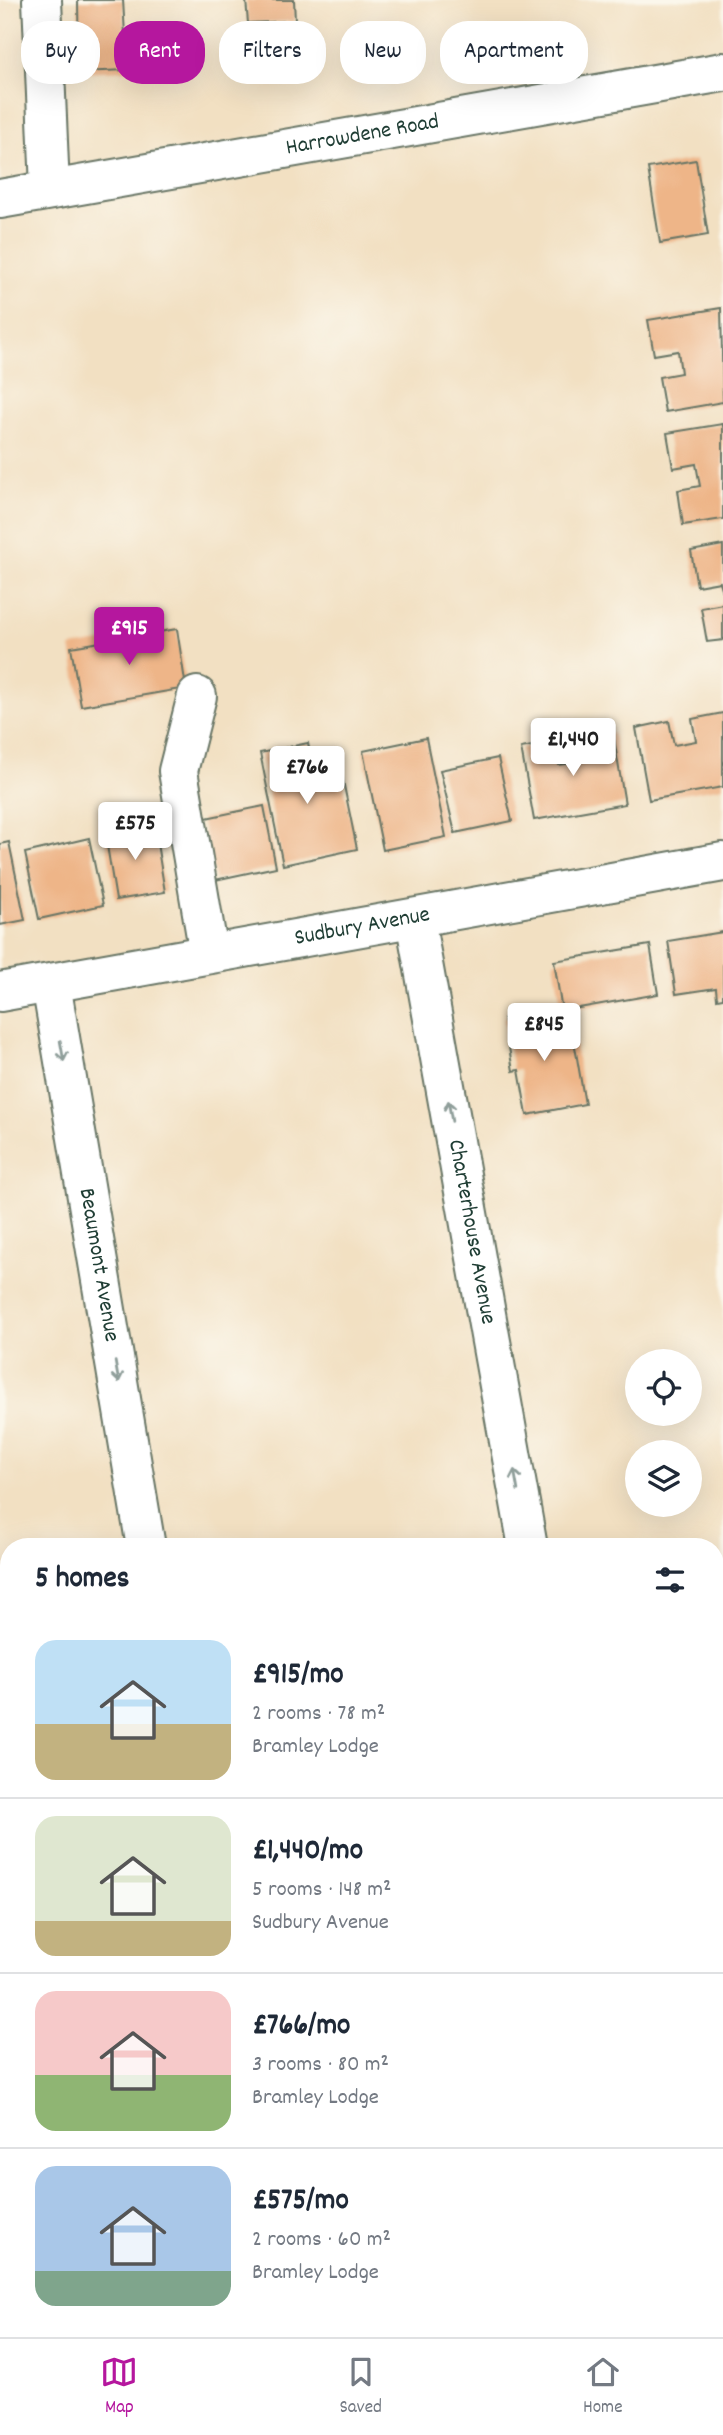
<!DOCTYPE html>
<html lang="en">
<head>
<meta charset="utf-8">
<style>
	:root { --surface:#fff; --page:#f6f6f7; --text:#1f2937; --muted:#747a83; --line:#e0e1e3; --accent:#b5179e }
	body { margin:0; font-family:Dekko,sans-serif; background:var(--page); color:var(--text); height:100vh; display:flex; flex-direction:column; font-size:26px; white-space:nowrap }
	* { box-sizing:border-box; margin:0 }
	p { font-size:23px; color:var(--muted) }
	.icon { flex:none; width:38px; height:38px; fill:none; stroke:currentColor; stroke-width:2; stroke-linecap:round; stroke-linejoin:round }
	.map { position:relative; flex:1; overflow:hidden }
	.details { position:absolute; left:0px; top:1538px; width:724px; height:800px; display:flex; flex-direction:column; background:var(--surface); border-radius:28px 28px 0 0; box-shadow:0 7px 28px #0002 }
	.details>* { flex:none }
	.hud { position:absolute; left:21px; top:21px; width:682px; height:63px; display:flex; gap:14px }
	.buttons { position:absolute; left:625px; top:1349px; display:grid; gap:14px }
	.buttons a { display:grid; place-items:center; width:77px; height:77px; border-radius:50%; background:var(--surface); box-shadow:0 7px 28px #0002; font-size:35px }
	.price { position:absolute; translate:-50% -60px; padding:0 16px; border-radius:7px; background:#fff; color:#222; font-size:23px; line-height:46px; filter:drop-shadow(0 2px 4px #0008) }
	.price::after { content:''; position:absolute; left:50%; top:42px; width:21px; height:16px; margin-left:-10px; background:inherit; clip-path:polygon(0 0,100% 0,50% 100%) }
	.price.selected { background:var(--accent); color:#fff }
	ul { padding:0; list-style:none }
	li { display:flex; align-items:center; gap:21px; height:175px; padding:0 35px }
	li+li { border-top:2px solid var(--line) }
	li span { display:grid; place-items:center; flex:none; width:196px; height:140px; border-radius:21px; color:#555 }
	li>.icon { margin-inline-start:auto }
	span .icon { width:84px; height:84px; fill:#fffc; stroke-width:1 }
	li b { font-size:30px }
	h2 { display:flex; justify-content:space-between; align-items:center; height:84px; padding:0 35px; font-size:30px }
	.chip { padding:0 24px; border-radius:28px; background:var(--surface); box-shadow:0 7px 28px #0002; font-size:24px; line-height:63px }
	.chip.selected { background:var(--accent); color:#fff }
	.tabs { display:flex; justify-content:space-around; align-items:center; height:98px; border-top:2px solid var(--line); background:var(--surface); font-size:19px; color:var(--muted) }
	.tabs a { display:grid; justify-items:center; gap:4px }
	.tabs .selected { color:var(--accent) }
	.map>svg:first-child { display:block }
	.building { fill:#eeb588 }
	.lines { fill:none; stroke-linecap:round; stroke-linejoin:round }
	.street-casing { stroke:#697666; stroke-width:42 }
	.street { stroke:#fff; stroke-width:38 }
	.oneway { stroke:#8f9e9a }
	.labels { text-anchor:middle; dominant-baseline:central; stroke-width:5; stroke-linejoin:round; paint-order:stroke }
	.street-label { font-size:23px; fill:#1f3d34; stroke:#fbf7ec }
</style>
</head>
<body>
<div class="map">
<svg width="723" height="2337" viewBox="0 0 723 2337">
	<rect width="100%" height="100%" fill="#fbf7ec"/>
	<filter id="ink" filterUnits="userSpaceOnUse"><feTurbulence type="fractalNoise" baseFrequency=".0143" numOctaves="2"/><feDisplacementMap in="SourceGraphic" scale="14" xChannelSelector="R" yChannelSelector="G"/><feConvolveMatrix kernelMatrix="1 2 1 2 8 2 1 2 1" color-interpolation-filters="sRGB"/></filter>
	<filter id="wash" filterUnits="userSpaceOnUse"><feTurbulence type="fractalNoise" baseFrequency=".00686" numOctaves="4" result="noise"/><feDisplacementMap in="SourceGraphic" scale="28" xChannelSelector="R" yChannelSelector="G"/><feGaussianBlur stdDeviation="1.57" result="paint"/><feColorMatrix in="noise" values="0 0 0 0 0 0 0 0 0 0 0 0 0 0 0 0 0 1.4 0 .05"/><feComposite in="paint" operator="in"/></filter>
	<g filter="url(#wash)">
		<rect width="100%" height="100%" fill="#f2e0c2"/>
		<g id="blocks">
			<path class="building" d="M78,0H123L127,70L79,72Z
				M246,0H294L295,21L248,23Z
				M696,160L708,235L660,243L648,168Z
				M721,308L723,402L665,412L659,377L681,373L678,351L654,355L648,320Z
				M723,424V519L683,525L678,490L700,486L696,464L673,468L667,433Z
				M723,545V592L720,582L697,586L691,551Z
				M723,604V640L707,642L701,608Z
				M177,629L186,688L81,706L71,647Z
				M723,713V787L649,800L636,728L669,721L674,745L696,741L692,719Z
				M613,733L625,804L534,820L521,748L555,742L559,765L581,762L577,739Z
				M426,738L446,837L383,850L363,751Z
				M308,743L314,772L340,766L357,849L283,865L260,753Z
				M498,758L512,821L455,833L440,770Z
				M264,806L276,867L215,880L201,819Z
				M154,825L165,892L116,900L105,833Z
				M89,838L103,905L39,919L25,853Z
				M9,842L25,920L0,925V844Z
				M723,932V998L717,999L716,988L676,994L668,941Z
				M650,945L658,994L562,1011L554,961Z
				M553,1009L559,1038L573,1035L585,1104L527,1115L519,1070L513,1071L504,1018Z"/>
		</g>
	</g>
	<g filter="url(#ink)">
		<use href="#blocks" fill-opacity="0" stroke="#697666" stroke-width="2"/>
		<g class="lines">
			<defs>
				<g id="street">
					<path d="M42,0L50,189"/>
					<path id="s1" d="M0,199L723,72"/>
					<path d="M197,696L178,771L209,954"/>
					<path id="s2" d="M415,919L528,1547"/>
					<path id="s3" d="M51,984L146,1547"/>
					<path id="s4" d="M0,992L723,862"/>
					<path d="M716,1768L723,1760"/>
					<path d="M716,1834L723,1836"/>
					<path d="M279,2329L280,2337"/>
					<path d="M705,2329L710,2337"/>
					<path d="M460,2337L477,2329"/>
				</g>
			</defs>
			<use href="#street" class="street-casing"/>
			<use href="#street" class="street"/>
		</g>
		<defs><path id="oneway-shaft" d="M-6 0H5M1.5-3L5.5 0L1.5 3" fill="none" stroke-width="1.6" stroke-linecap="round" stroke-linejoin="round" transform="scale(1.75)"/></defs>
		<g class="oneway">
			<use href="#oneway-shaft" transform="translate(62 1051) rotate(80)"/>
			<use href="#oneway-shaft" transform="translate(450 1111) rotate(-100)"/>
			<use href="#oneway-shaft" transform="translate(117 1372) rotate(80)"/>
			<use href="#oneway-shaft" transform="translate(516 1480) rotate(-100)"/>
		</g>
	</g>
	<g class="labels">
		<g class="street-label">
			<text stroke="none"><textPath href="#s1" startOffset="368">Harrowdene Road</textPath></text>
			<text stroke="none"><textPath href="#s4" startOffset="368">Sudbury Avenue</textPath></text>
			<text stroke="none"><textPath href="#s2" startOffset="318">Charterhouse Avenue</textPath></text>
			<text stroke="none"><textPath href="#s3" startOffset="285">Beaumont Avenue</textPath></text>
		</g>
	</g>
</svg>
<div class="buttons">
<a><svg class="icon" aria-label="locate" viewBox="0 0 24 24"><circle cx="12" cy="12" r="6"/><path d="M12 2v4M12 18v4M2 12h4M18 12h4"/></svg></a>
<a><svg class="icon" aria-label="layers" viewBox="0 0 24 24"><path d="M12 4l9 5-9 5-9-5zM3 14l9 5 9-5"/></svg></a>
</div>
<b class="price selected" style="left:129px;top:667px">£915</b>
<b class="price" style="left:573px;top:778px">£1,440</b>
<b class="price" style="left:307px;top:806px">£766</b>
<b class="price" style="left:135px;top:862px">£575</b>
<b class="price" style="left:544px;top:1063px">£845</b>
<div class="hud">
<a class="chip">Buy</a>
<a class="chip selected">Rent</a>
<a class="chip">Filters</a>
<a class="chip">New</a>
<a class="chip">Apartment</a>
</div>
<section class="details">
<h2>5 homes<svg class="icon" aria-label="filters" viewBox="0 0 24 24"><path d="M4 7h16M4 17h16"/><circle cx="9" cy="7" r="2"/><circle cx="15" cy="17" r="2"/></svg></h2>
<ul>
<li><span style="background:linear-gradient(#bfe0f5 60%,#c2b280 0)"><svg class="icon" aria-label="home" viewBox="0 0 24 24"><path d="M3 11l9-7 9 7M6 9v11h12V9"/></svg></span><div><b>£915/mo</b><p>2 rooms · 78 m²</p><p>Bramley Lodge</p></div></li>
<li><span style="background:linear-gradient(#dfe7d0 75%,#c2b280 0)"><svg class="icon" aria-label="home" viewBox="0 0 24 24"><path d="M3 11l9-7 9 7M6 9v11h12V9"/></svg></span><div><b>£1,440/mo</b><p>5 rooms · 148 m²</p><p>Sudbury Avenue</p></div></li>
<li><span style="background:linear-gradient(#f6c9c9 60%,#8fb573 0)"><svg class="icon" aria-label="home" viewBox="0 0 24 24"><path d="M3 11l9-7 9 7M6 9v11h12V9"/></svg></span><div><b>£766/mo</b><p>3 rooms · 80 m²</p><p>Bramley Lodge</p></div></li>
<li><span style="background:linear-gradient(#a9c7e8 75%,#7fa58c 0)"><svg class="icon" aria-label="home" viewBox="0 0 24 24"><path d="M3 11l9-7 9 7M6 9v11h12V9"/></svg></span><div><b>£575/mo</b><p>2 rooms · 60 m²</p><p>Bramley Lodge</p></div></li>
</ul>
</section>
</div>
<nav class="tabs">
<a class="selected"><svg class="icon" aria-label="map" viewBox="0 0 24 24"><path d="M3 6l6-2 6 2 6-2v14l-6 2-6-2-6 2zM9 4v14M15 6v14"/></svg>Map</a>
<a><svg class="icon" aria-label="saved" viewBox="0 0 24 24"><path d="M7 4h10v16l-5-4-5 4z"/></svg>Saved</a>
<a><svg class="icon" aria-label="home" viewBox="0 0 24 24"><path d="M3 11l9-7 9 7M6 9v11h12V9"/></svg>Home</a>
</nav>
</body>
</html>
